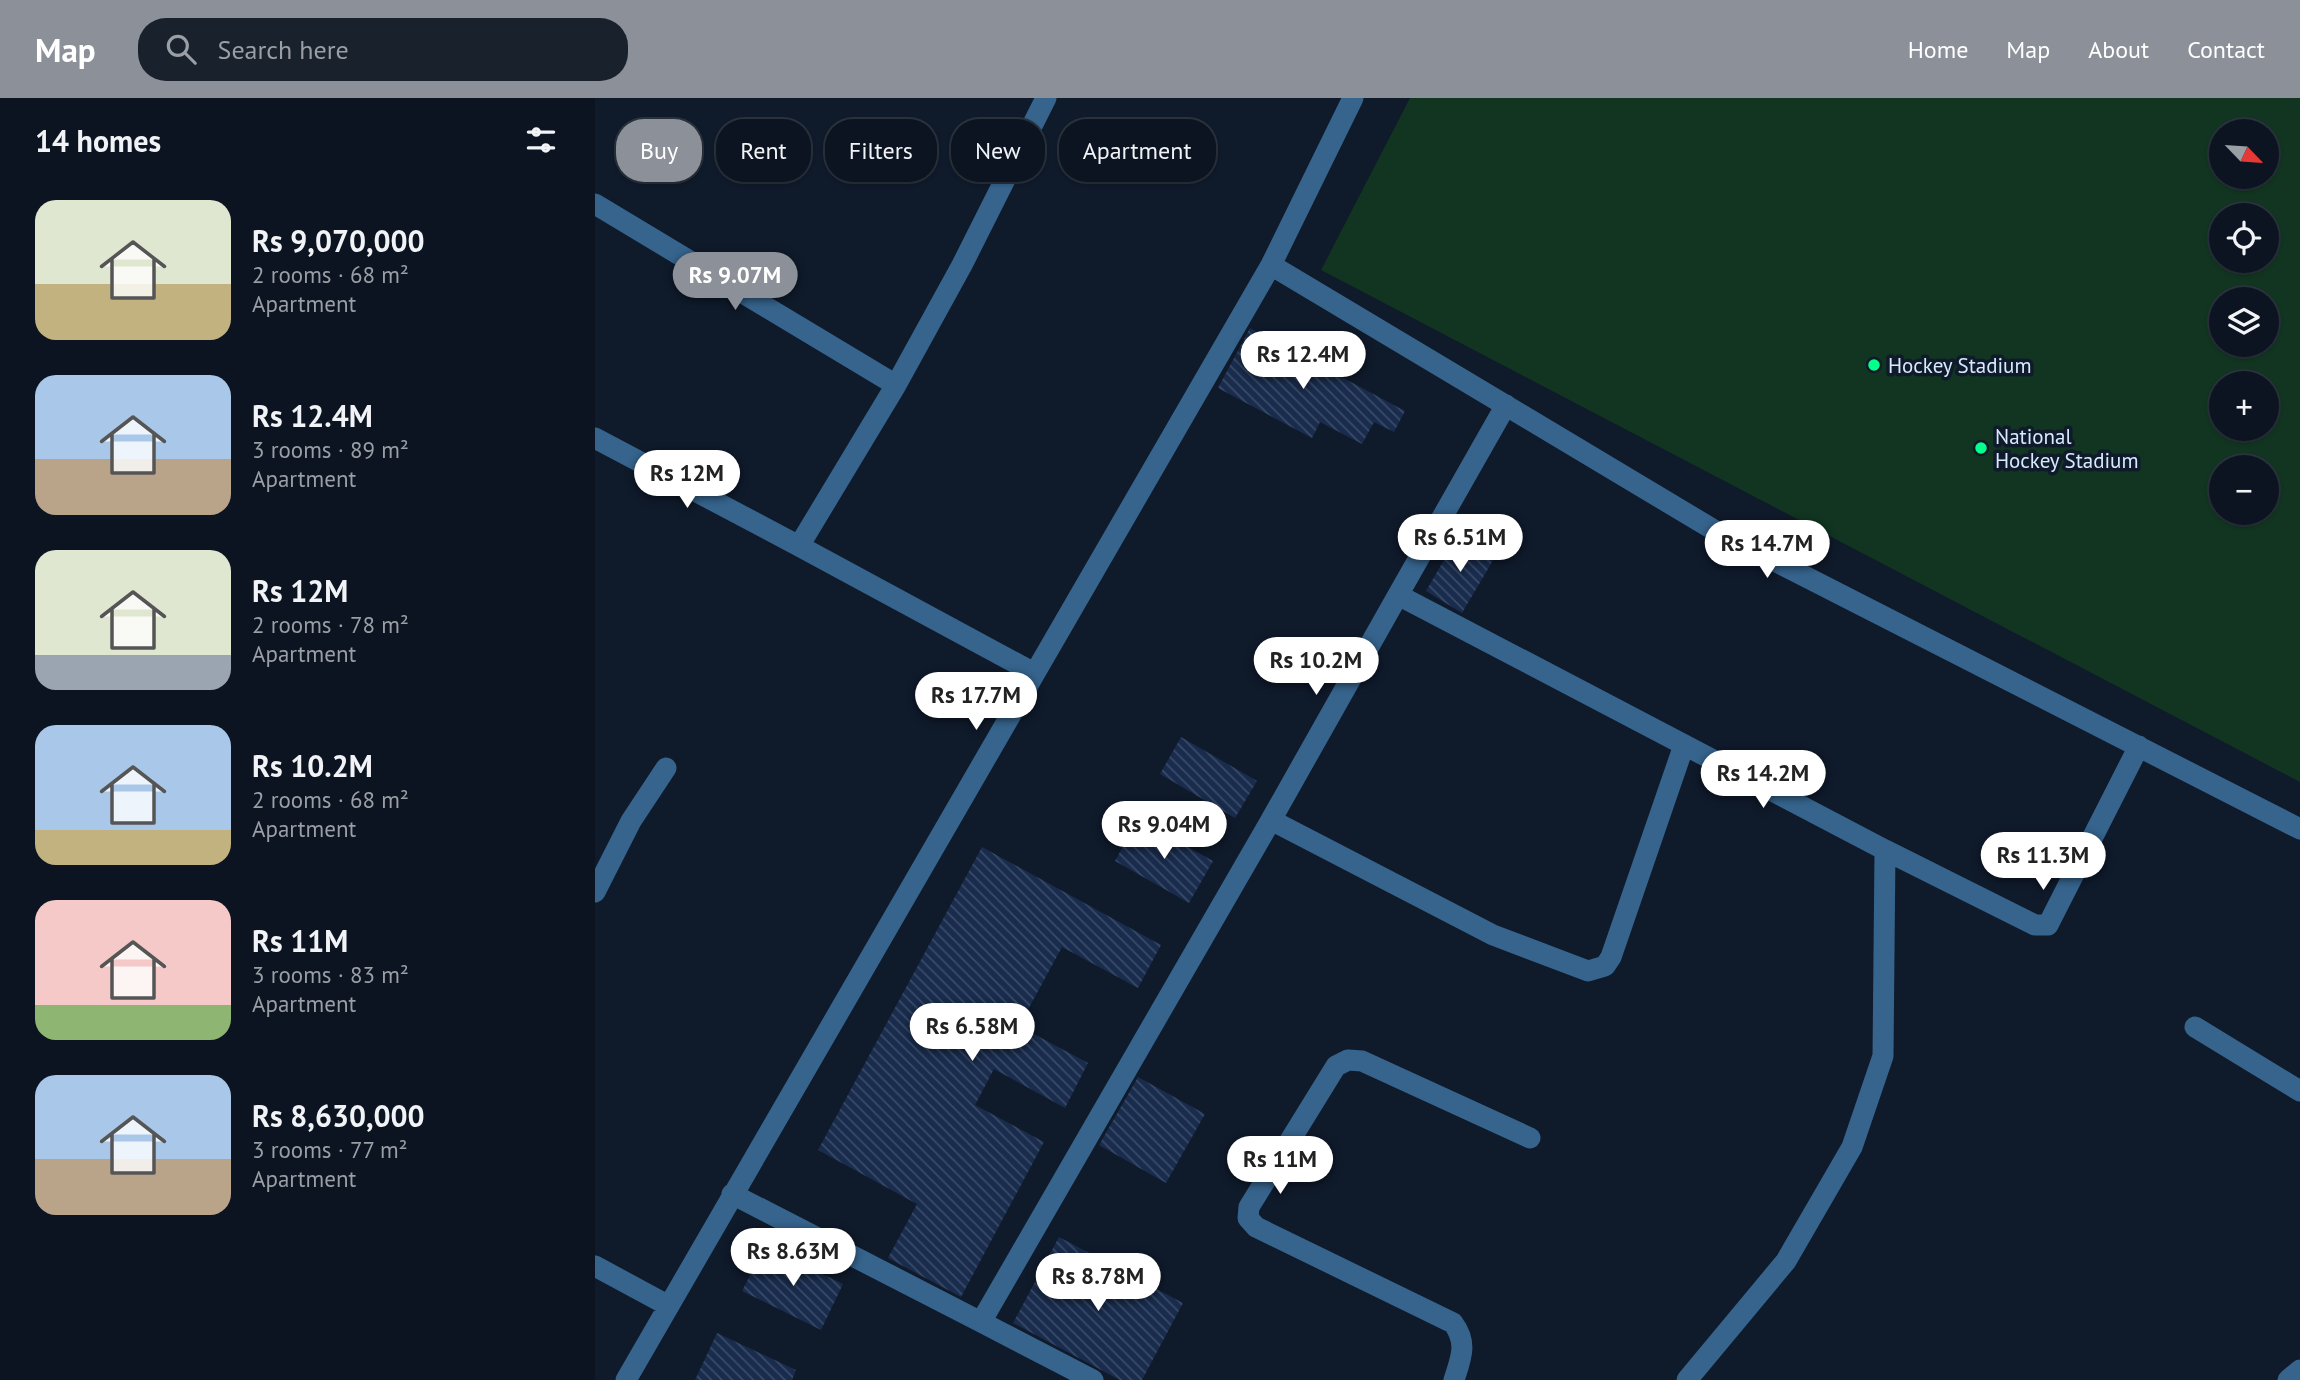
<!DOCTYPE html>
<html lang="en">
<head>
<meta charset="utf-8">
<style>
	:root { --surface:#0b1420; --page:#19212d; --text:#f1f3f6; --muted:#9a9ea5; --line:#2b333e; --accent:#8c9099 }
	body { margin:0; font-family:"PT Sans",sans-serif; background:var(--page); color:var(--text); height:100vh; display:flex; flex-direction:column; font-size:26px; white-space:nowrap }
	* { box-sizing:border-box; margin:0 }
	p { font-size:23px; color:var(--muted) }
	.icon { flex:none; width:38px; height:38px; fill:none; stroke:currentColor; stroke-width:2; stroke-linecap:round; stroke-linejoin:round }
	.map { position:relative; flex:1; overflow:hidden }
	.drawer { display:flex; flex-direction:column; background:var(--surface); width:595px }
	.drawer>* { flex:none }
	.hud { position:absolute; left:21px; top:21px; width:665px; height:63px; display:flex; gap:14px }
	.needle { width:46px; rotate:115deg }
	.controls { position:absolute; left:1614px; top:21px; display:grid; gap:14px }
	.controls a { display:grid; place-items:center; width:70px; height:70px; border-radius:50%; background:var(--surface); box-shadow:0 2px 5px #0004,0 0 0 2px var(--line); font-size:35px }
	.price { position:absolute; translate:-50% -60px; padding:0 16px; border-radius:24px; background:#fff; color:#222; font-size:23px; line-height:46px; filter:drop-shadow(0 2px 4px #0008) }
	.price::after { content:''; position:absolute; left:50%; top:42px; width:21px; height:16px; margin-left:-10px; background:inherit; clip-path:polygon(0 0,100% 0,50% 100%) }
	.price.on { background:var(--accent); color:#fff }
	ul { padding:0; list-style:none }
	li { display:flex; align-items:center; gap:21px; height:175px; padding:0 35px }
	li span { display:grid; place-items:center; flex:none; width:196px; height:140px; border-radius:21px; color:#555 }
	li>.icon { margin-inline-start:auto }
	span .icon { width:84px; height:84px; fill:#fffc; stroke-width:1 }
	li b { font-size:30px }
	h2 { display:flex; justify-content:space-between; align-items:center; height:84px; padding:0 35px; font-size:30px }
	.chip { padding:0 24px; border-radius:28px; background:var(--surface); box-shadow:0 2px 5px #0004,0 0 0 2px var(--line); font-size:24px; line-height:63px }
	.chip.on { background:var(--accent); color:#fff }
	header { display:flex; align-items:center; gap:42px; box-sizing:border-box; height:98px; padding:0 35px; background:var(--accent); color:#fff }
	header strong { font-size:33px }
	nav { display:flex; gap:38px; margin-inline-start:auto; font-size:24px }
	.search { width:490px; height:63px; background:var(--page); display:flex; align-items:center; gap:18px; box-sizing:border-box; padding:0 24px; border-radius:28px; color:var(--muted); font-size:26px }
	main { display:flex; flex:1; min-height:0 }
	.map>svg:first-child { display:block }
	.green { fill:#113520; fill-rule:evenodd }
	.building { fill:url(#building-back-hatch) }
	.lines { fill:none; stroke-linecap:round; stroke-linejoin:round }
	.minor { stroke:#36648d; stroke-width:21 }
	.poi-dot { fill:#04ff8b; stroke:#0f1a2b; stroke-width:2.5 }
	.labels { text-anchor:middle; dominant-baseline:central; stroke-width:7; stroke-linejoin:round; paint-order:stroke }
	.poi-label { font-size:21px; fill:#d8eaff; stroke:#0f1a2b; text-anchor:start }
</style>
</head>
<body>
<header>
<strong>Map</strong>
<div class="search"><svg class="icon" aria-label="search" viewBox="0 0 24 24"><circle cx="10" cy="10" r="6"/><path d="M15 15l6 6"/></svg>Search here</div>
<nav><a>Home</a><a>Map</a><a>About</a><a>Contact</a></nav>
</header>
<main>
<section class="drawer">
<h2>14 homes<svg class="icon" aria-label="filters" viewBox="0 0 24 24"><path d="M4 7h16M4 17h16"/><circle cx="9" cy="7" r="2"/><circle cx="15" cy="17" r="2"/></svg></h2>
<ul>
<li><span style="background:linear-gradient(#dfe7d0 60%,#c2b280 0)"><svg class="icon" aria-label="home" viewBox="0 0 24 24"><path d="M3 11l9-7 9 7M6 9v11h12V9"/></svg></span><div><b>Rs 9,070,000</b><p>2 rooms · 68 m²</p><p>Apartment</p></div></li>
<li><span style="background:linear-gradient(#a9c7e8 60%,#b9a48a 0)"><svg class="icon" aria-label="home" viewBox="0 0 24 24"><path d="M3 11l9-7 9 7M6 9v11h12V9"/></svg></span><div><b>Rs 12.4M</b><p>3 rooms · 89 m²</p><p>Apartment</p></div></li>
<li><span style="background:linear-gradient(#dfe7d0 75%,#9aa5b1 0)"><svg class="icon" aria-label="home" viewBox="0 0 24 24"><path d="M3 11l9-7 9 7M6 9v11h12V9"/></svg></span><div><b>Rs 12M</b><p>2 rooms · 78 m²</p><p>Apartment</p></div></li>
<li><span style="background:linear-gradient(#a9c7e8 75%,#c2b280 0)"><svg class="icon" aria-label="home" viewBox="0 0 24 24"><path d="M3 11l9-7 9 7M6 9v11h12V9"/></svg></span><div><b>Rs 10.2M</b><p>2 rooms · 68 m²</p><p>Apartment</p></div></li>
<li><span style="background:linear-gradient(#f6c9c9 75%,#8fb573 0)"><svg class="icon" aria-label="home" viewBox="0 0 24 24"><path d="M3 11l9-7 9 7M6 9v11h12V9"/></svg></span><div><b>Rs 11M</b><p>3 rooms · 83 m²</p><p>Apartment</p></div></li>
<li><span style="background:linear-gradient(#a9c7e8 60%,#b9a48a 0)"><svg class="icon" aria-label="home" viewBox="0 0 24 24"><path d="M3 11l9-7 9 7M6 9v11h12V9"/></svg></span><div><b>Rs 8,630,000</b><p>3 rooms · 77 m²</p><p>Apartment</p></div></li>
</ul>
</section>
<div class="map">
<svg width="1705" height="1282" viewBox="0 0 1705 1282">
	<defs>
		<pattern id="building-back-hatch" width="6" height="6" patternUnits="userSpaceOnUse" patternTransform="scale(1.75)"><rect width="6" height="6" fill="#192c4d"/><path d="M-1 5l2 2M0 0l6 6M5-1l2 2" fill="none" stroke="#3a4b68"/></pattern>
	</defs>
	<rect width="100%" height="100%" fill="#0f1a2b"/>
	<path class="green" d="M815,0H1705V684L726,172ZM1626,33H1671V79H1626ZM1626,117H1671V163H1626ZM1671,201V247H1626V201ZM1626,285H1671V331H1626ZM1626,369H1671V415H1626Z"/>
	<path class="building" d="M655,230L810,313L799,334L779,324L767,346L725,324L717,340L623,290Z
		M863,438L900,459L867,515L831,493Z
		M586,639L662,683L640,720L565,676Z
		M543,721L618,763L594,805L520,763Z
		M387,749L566,847L543,890L467,849L424,928L493,965L470,1010L399,971L380,1007L449,1044L366,1199L293,1160L322,1106L223,1052Z
		M543,979L610,1016L571,1085L504,1047Z
		M464,1139L588,1205L547,1282H525L418,1225Z
		M170,1148L248,1186L226,1232L147,1193Z
		M122,1235L201,1272L197,1282H100Z"/>
	<g class="lines">
		<path class="minor" d="M0,106L301,287
			M676,167L1119,432L1705,731
			M911,307L803,497L1290,752L1288,958L1257,1049L1191,1163L1092,1282
			M0,340L204,448
			M439,575L204,448L301,287L367,167L451,0
			M676,722L803,497
			M1290,752L1440,827H1453L1544,648
			M0,794L36,723L71,670
			M1600,929L1705,993
			M137,1096L386,1224L676,722L898,837L993,873L1010,868L1016,859L1089,647
			M0,1168L74,1208
			M386,1224L498,1282
			M31,1282L676,167L758,0
			M859,1282C866,1260 873,1245 858,1225L661,1129L653,1120L654,1109L741,968L753,962L767,963L935,1040
			M1693,1282L1705,1272"/>
	</g>
	<g class="poi-dot">
		<circle cx="1279" cy="267" r="7"/>
		<circle cx="1386" cy="350" r="7"/>
	</g>
	<g class="labels">
		<g class="poi-label">
			<text x="1293" y="267">Hockey Stadium</text>
			<text x="1400" y="338">National<tspan x="1400" dy="24">Hockey Stadium</tspan></text>
		</g>
	</g>
</svg>
<div class="controls">
<a><svg class="needle" viewBox="-14 -14 28 28"><path d="M0-13l5 13h-10z" fill="#e53935"/><path d="M0 13l5-13h-10z" fill="#9a9ea5"/></svg></a>
<a><svg class="icon" aria-label="locate" viewBox="0 0 24 24"><circle cx="12" cy="12" r="6"/><path d="M12 2v4M12 18v4M2 12h4M18 12h4"/></svg></a>
<a><svg class="icon" aria-label="layers" viewBox="0 0 24 24"><path d="M12 4l9 5-9 5-9-5zM3 14l9 5 9-5"/></svg></a>
<a>+</a>
<a>−</a>
</div>
<b class="price on" style="left:140px;top:214px">Rs 9.07M</b>
<b class="price" style="left:708px;top:293px">Rs 12.4M</b>
<b class="price" style="left:92px;top:412px">Rs 12M</b>
<b class="price" style="left:865px;top:476px">Rs 6.51M</b>
<b class="price" style="left:1172px;top:482px">Rs 14.7M</b>
<b class="price" style="left:721px;top:599px">Rs 10.2M</b>
<b class="price" style="left:381px;top:634px">Rs 17.7M</b>
<b class="price" style="left:1168px;top:712px">Rs 14.2M</b>
<b class="price" style="left:569px;top:763px">Rs 9.04M</b>
<b class="price" style="left:1448px;top:794px">Rs 11.3M</b>
<b class="price" style="left:377px;top:965px">Rs 6.58M</b>
<b class="price" style="left:685px;top:1098px">Rs 11M</b>
<b class="price" style="left:198px;top:1190px">Rs 8.63M</b>
<b class="price" style="left:503px;top:1215px">Rs 8.78M</b>
<div class="hud">
<a class="chip on">Buy</a>
<a class="chip">Rent</a>
<a class="chip">Filters</a>
<a class="chip">New</a>
<a class="chip">Apartment</a>
</div>
</div>
</main>
</body>
</html>
